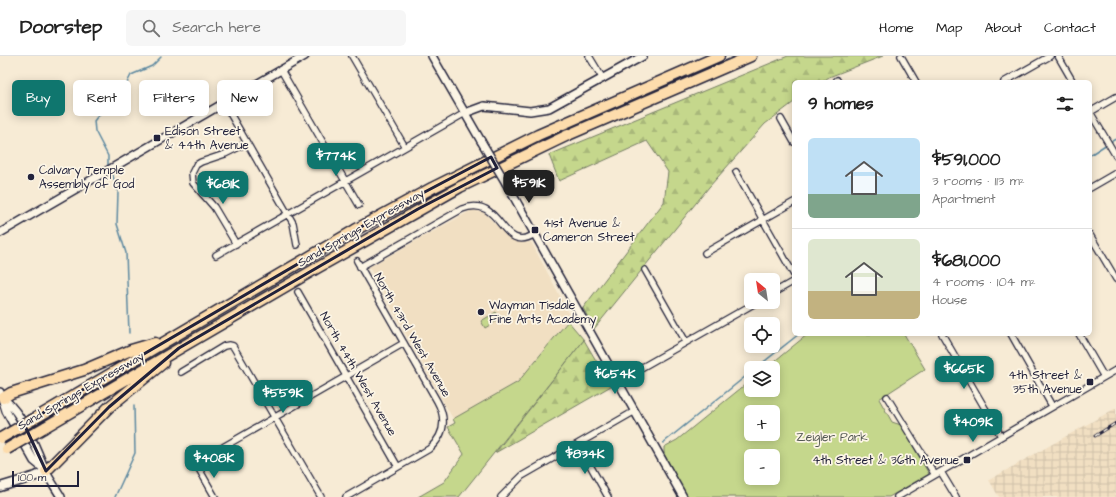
<!DOCTYPE html>
<html lang="en">
<head>
<meta charset="utf-8">
<style>
	:root { --surface:#fff; --page:#f6f6f6; --text:#222; --muted:#767676; --line:#e0e0e0; --accent:#0f766e }
	body { margin:0; font-family:"Architects Daughter",sans-serif; background:var(--page); color:var(--text); height:100vh; display:flex; flex-direction:column; font-size:15px; white-space:nowrap }
	* { box-sizing:border-box; margin:0 }
	p { font-size:13px; color:var(--muted) }
	.icon { flex:none; width:22px; height:22px; fill:none; stroke:currentColor; stroke-width:2; stroke-linecap:round; stroke-linejoin:round }
	.map { position:relative; flex:1; overflow:hidden }
	.drawer { position:absolute; left:792px; top:24px; width:300px; height:256px; display:flex; flex-direction:column; background:var(--surface); border-radius:6px; box-shadow:0 2px 10px #0003 }
	.drawer>* { flex:none }
	.hud { position:absolute; left:12px; top:24px; width:380px; height:36px; display:flex; gap:8px }
	.needle { width:26px; rotate:330deg }
	.tools { position:absolute; left:744px; top:217px; display:grid; gap:8px }
	.tools a { display:grid; place-items:center; width:36px; height:36px; border-radius:6px; background:var(--surface); box-shadow:0 2px 10px #0003; font-size:20px }
	.scale { position:absolute; left:12px; bottom:10px; width:67px; box-sizing:border-box; padding-left:4px; border:2px solid #22223b; border-top:0; font-size:11px; line-height:14px; white-space:nowrap; color:#22223b; -webkit-text-stroke:3px #fcf5e5; paint-order:stroke }
	.price { position:absolute; translate:-50% -34px; padding:0 9px; border-radius:8px; background:var(--accent); color:#fff; font-size:13px; line-height:26px; filter:drop-shadow(0 1px 2px #0008) }
	.price::after { content:''; position:absolute; left:50%; top:24px; width:12px; height:9px; margin-left:-6px; background:inherit; clip-path:polygon(0 0,100% 0,50% 100%) }
	.price.current { background:#222; color:#fff }
	ul { padding:0; list-style:none }
	li { display:flex; align-items:center; gap:12px; height:100px; padding:0 16px }
	li+li { border-top:1px solid var(--line) }
	li span { display:grid; place-items:center; flex:none; width:112px; height:80px; border-radius:6px; color:#555 }
	li>.icon { margin-inline-start:auto }
	span .icon { width:48px; height:48px; fill:#fffc; stroke-width:1 }
	li b { font-size:17px }
	h2 { display:flex; justify-content:space-between; align-items:center; height:48px; padding:0 16px; font-size:17px }
	.chip { padding:0 14px; border-radius:6px; background:var(--surface); box-shadow:0 2px 10px #0003; font-size:14px; line-height:36px }
	.chip.current { background:var(--accent); color:#fff }
	header { display:flex; align-items:center; gap:24px; box-sizing:border-box; height:56px; padding:0 20px; background:var(--surface); border-bottom:1px solid var(--line) }
	header strong { font-size:19px }
	nav { display:flex; gap:22px; margin-inline-start:auto; font-size:14px }
	.search { width:280px; height:36px; background:var(--page); display:flex; align-items:center; gap:10px; box-sizing:border-box; padding:0 14px; border-radius:6px; color:var(--muted); font-size:15px }
	.map>svg:first-child { display:block }
	.built { fill:#f1dfc2 }
	.industrial { fill:url(#industrial-grid) }
	.green { fill:#c5d78c; stroke:#747c64; fill-rule:evenodd }
	.forest { fill:url(#forest-firs); stroke:#747c64 }
	.lines { fill:none; stroke-linecap:round; stroke-linejoin:round }
	.stream { stroke:#5c88a0; stroke-width:1.5 }
	.minor-casing { stroke:#22223b; stroke-width:8 }
	.tertiary-casing { stroke:#22223b; stroke-width:10 }
	.secondary-casing { stroke:#22223b; stroke-width:11 }
	.motorway-casing { stroke:#22223b; stroke-width:13 }
	.minor { stroke:#fcf5e5; stroke-width:5.5 }
	.tertiary { stroke:#fcf5e5; stroke-width:7 }
	.secondary { stroke:#fcf5e5; stroke-width:8 }
	.motorway { stroke:#fddcac; stroke-width:10 }
	.rail-casing { stroke:#22223b; stroke-width:3 }
	.rail { stroke:#fcf5e5; stroke-width:1.5; stroke-dasharray:4.5; stroke-linecap:butt }
	.tertiary-bridge-casing { stroke:#22223b; stroke-width:10; stroke-linecap:butt }
	.motorway-bridge-casing { stroke:#22223b; stroke-width:13; stroke-linecap:butt }
	.tertiary-bridge { stroke:#fcf5e5; stroke-width:7 }
	.motorway-bridge { stroke:#fddcac; stroke-width:10 }
	.marked { fill:none; stroke:#22223b; stroke-width:3; stroke-linejoin:round }
	.poi-dot { fill:#22223b; stroke:#fcf5e5; stroke-width:1.5 }
	.labels { text-anchor:middle; dominant-baseline:central; stroke-width:3.5; stroke-linejoin:round; paint-order:stroke }
	.poi-label { font-size:12px; fill:#22223b; stroke:#fcf5e5; text-anchor:start }
	.street-label { font-size:12px; fill:#22223b; stroke:#fcf5e5 }
	.park-label { font-size:12px; fill:#535853; stroke:#fcf5e5 }
</style>
</head>
<body>
<header>
<strong>Doorstep</strong>
<div class="search"><svg class="icon" aria-label="search" viewBox="0 0 24 24"><circle cx="10" cy="10" r="6"/><path d="M15 15l6 6"/></svg>Search here</div>
<nav><a>Home</a><a>Map</a><a>About</a><a>Contact</a></nav>
</header>
<div class="map">
<svg width="1116" height="441" viewBox="0 0 1116 441">
	<defs>
		<pattern id="industrial-grid" width="8" height="8" patternUnits="userSpaceOnUse"><rect width="8" height="8" fill="#f1dfc2"/><path d="M0 4h8M4 0v8" fill="none" stroke="#cebfa8"/></pattern>
		<pattern id="forest-firs" width="22" height="20" patternUnits="userSpaceOnUse"><rect width="22" height="20" fill="#c5d78c"/><path d="M5 1l3.5 6h-7zM16 11l3.5 6h-7z" fill="#a9b87a"/></pattern>
	</defs>
	<rect width="100%" height="100%" fill="#f7ebd5"/>
	<filter id="ink" filterUnits="userSpaceOnUse"><feTurbulence type="fractalNoise" baseFrequency=".025" numOctaves="2"/><feDisplacementMap in="SourceGraphic" scale="8" xChannelSelector="R" yChannelSelector="G"/><feConvolveMatrix kernelMatrix="1 2 1 2 8 2 1 2 1" color-interpolation-filters="sRGB"/></filter>
	<g filter="url(#ink)">
		<path class="built" d="M472,154L486,157L487,160L510,183L522,187L531,186L567,253L570,262L518,326L453,363L369,211Z"/>
		<path class="industrial" d="M1116,352V441H999L989,424Z"/>
		<path class="green" d="M496,256L500,263L485,272L481,265Z
			M568,265L584,284L459,441H418L444,426L464,398L448,371L455,367L453,363L518,326Z
			M808,278H904L925,313L879,343L892,366L901,369L929,418L889,441H687L664,398V391L677,384L751,324V334H773V312H766ZM751,356H773V378H751ZM751,400H773V422H751Z"/>
		<path class="forest" d="M788,0H883L829,21L822,26H794V46L765,68L709,131L594,273L583,252L664,146L668,116L647,85L559,125L549,99Z
			M584,284L611,330L495,397Z"/>
		<g class="lines">
			<path class="stream" d="M1110,86L1116,83
				M1090,99L1107,88
				M108,110V100L95,75L94,65L97,61L117,47L131,19L152,10L161,1
				M112,117L118,136L117,168L126,197L129,277
				M756,312L799,278
				M663,387L751,316
				M115,441L135,397L134,350"/>
			<defs>
				<path id="minor" d="M352,0L405,91
					M589,0L603,23
					M901,0L916,26
					M1058,0L1073,26
					M281,14L359,149
					M837,24L838,26
					M1004,26L1050,0
					M224,47L293,167L297,189
					M1090,56L1116,100
					M1090,56L1116,41
					M781,63L794,86
					M736,116L794,219
					M1090,132L1116,117
					M1090,179L1116,223
					M236,188L214,151L193,127L192,117L196,109L201,106L225,98L247,87
					M705,197L794,146
					M216,199L465,57
					M360,211L462,153C503,137 500,200 535,178
					M645,214L686,286
					M298,236L398,411
					M773,237L794,225
					M942,278L1001,380
					M1011,278L1052,350
					M1079,278L1104,321
					M181,316L224,290L229,289L233,290L321,441
					M618,325L757,246
					M887,341L935,419
					M578,388L608,441
					M941,416L956,441
					M215,441L199,413V409L204,402L404,287
					M346,441L429,393C445,379 447,363 437,345L357,205
					M501,441L522,420L635,355
					M897,441L1116,314"/>
				<path id="tertiary" d="M432,0L481,85
					M465,57L484,50L530,55L549,52L643,0
					M506,127L683,441
					M0,177L305,0
					M0,336L6,355L34,405L45,414
					M3,342C24,360 35,389 45,414C49,423 56,432 61,441"/>
				<path id="secondary" d="M0,431L36,420L46,415"/>
				<path id="motorway" d="M3,342L11,337L84,314L131,294L155,287
					M39,360L355,174L432,132L538,79L719,0
					M45,371L317,212L460,131L568,79L751,0
					M46,415L109,351L163,307"/>
			</defs>
			<use href="#minor" class="minor-casing"/>
			<use href="#tertiary" class="tertiary-casing"/>
			<use href="#secondary" class="secondary-casing"/>
			<use href="#motorway" class="motorway-casing"/>
			<use href="#minor" class="minor"/>
			<use href="#tertiary" class="tertiary"/>
			<use href="#secondary" class="secondary"/>
			<use href="#motorway" class="motorway"/>
			<defs>
				<path id="rail" d="M1095,380L1116,367"/>
			</defs>
			<use href="#rail" class="rail-casing"/>
			<use href="#rail" class="rail"/>
			<defs>
				<path id="tertiary-bridge" d="M481,85L506,127"/>
				<path id="motorway-bridge" d="M1,382L39,360
					M7,393L45,371"/>
			</defs>
			<use href="#tertiary-bridge" class="tertiary-bridge-casing"/>
			<use href="#motorway-bridge" class="motorway-bridge-casing"/>
			<use href="#tertiary-bridge" class="tertiary-bridge"/>
			<use href="#motorway-bridge" class="motorway-bridge"/>
		</g>
	</g>
	<path class="marked" d="M491,101L497,112L418,153L179,292L109,351L46,415L24,368L385,157Z"/>
	<g class="poi-dot">
		<rect x="153" y="78" width="8" height="8" rx="2"/>
		<circle cx="31" cy="121" r="4"/>
		<rect x="531" y="170" width="8" height="8" rx="2"/>
		<circle cx="481" cy="256" r="4"/>
		<rect x="1086" y="322" width="8" height="8" rx="2"/>
		<rect x="963" y="400" width="8" height="8" rx="2"/>
	</g>
	<g class="labels">
		<g class="poi-label">
			<text x="165" y="75">Edison Street<tspan x="165" dy="14">&amp; 44th Avenue</tspan></text>
			<text x="39" y="114">Calvary Temple<tspan x="39" dy="14">Assembly of God</tspan></text>
			<text x="543" y="167">41st Avenue &amp;<tspan x="543" dy="14">Cameron Street</tspan></text>
			<text x="489" y="249">Wayman Tisdale<tspan x="489" dy="14">Fine Arts Academy</tspan></text>
			<text x="1082" y="319" text-anchor="end">4th Street &amp;<tspan x="1082" dy="14">35th Avenue</tspan></text>
			<text x="959" y="404" text-anchor="end">4th Street &amp; 36th Avenue</text>
		</g>
		<g class="street-label">
			<text transform="translate(361 172) rotate(-30)">Sand Springs Expressway</text>
			<text transform="translate(412 279) rotate(60)">North 43rd West Avenue</text>
			<text transform="translate(358 318) rotate(60)">North 44th West Avenue</text>
			<text transform="translate(81 335) rotate(-30)">Sand Springs Expressway</text>
		</g>
		<g class="park-label">
			<text x="832" y="381">Zeigler Park</text>
		</g>
	</g>
</svg>
<div class="tools">
<a><svg class="needle" viewBox="-14 -14 28 28"><path d="M0-13l5 13h-10z" fill="#e53935"/><path d="M0 13l5-13h-10z" fill="#767676"/></svg></a>
<a><svg class="icon" aria-label="locate" viewBox="0 0 24 24"><circle cx="12" cy="12" r="6"/><path d="M12 2v4M12 18v4M2 12h4M18 12h4"/></svg></a>
<a><svg class="icon" aria-label="layers" viewBox="0 0 24 24"><path d="M12 4l9 5-9 5-9-5zM3 14l9 5 9-5"/></svg></a>
<a>+</a>
<a>−</a>
</div>
<div class="scale">100 m</div>
<b class="price" style="left:336px;top:121px">$774K</b>
<b class="price current" style="left:529px;top:148px">$591K</b>
<b class="price" style="left:223px;top:149px">$681K</b>
<b class="price" style="left:964px;top:334px">$665K</b>
<b class="price" style="left:615px;top:339px">$654K</b>
<b class="price" style="left:283px;top:358px">$559K</b>
<b class="price" style="left:973px;top:387px">$409K</b>
<b class="price" style="left:585px;top:419px">$834K</b>
<b class="price" style="left:214px;top:423px">$408K</b>
<div class="hud">
<a class="chip current">Buy</a>
<a class="chip">Rent</a>
<a class="chip">Filters</a>
<a class="chip">New</a>
</div>
<section class="drawer">
<h2>9 homes<svg class="icon" aria-label="filters" viewBox="0 0 24 24"><path d="M4 7h16M4 17h16"/><circle cx="9" cy="7" r="2"/><circle cx="15" cy="17" r="2"/></svg></h2>
<ul>
<li><span style="background:linear-gradient(#bfe0f5 70%,#7fa58c 0)"><svg class="icon" aria-label="home" viewBox="0 0 24 24"><path d="M3 11l9-7 9 7M6 9v11h12V9"/></svg></span><div><b>$591,000</b><p>3 rooms · 113 m²</p><p>Apartment</p></div></li>
<li><span style="background:linear-gradient(#dfe7d0 65%,#c2b280 0)"><svg class="icon" aria-label="home" viewBox="0 0 24 24"><path d="M3 11l9-7 9 7M6 9v11h12V9"/></svg></span><div><b>$681,000</b><p>4 rooms · 104 m²</p><p>House</p></div></li>
</ul>
</section>
</div>
</body>
</html>
